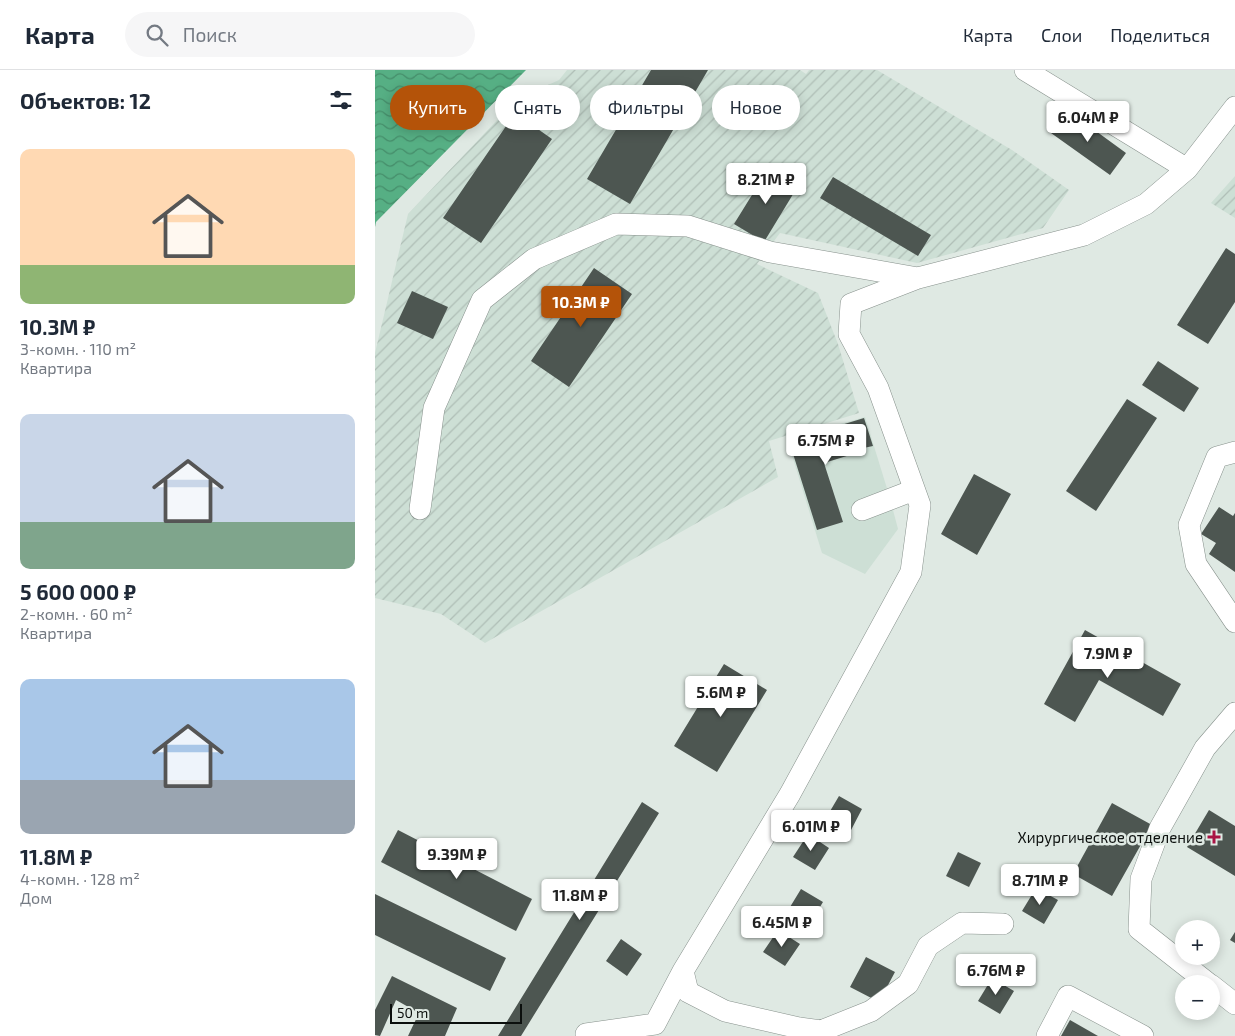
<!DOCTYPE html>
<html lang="ru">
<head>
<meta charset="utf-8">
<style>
	:root { --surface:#fff; --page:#f6f6f7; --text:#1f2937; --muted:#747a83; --line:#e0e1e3; --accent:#b45309 }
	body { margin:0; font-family:"Exo 2",sans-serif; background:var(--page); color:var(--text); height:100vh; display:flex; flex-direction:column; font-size:19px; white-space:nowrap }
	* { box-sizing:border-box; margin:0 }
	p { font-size:16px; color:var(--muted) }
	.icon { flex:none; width:28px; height:28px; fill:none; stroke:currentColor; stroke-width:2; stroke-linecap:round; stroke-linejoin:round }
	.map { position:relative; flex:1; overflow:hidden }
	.side { display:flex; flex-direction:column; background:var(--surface); width:375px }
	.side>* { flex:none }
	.guide { position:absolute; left:15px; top:15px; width:475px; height:45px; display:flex; gap:10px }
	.buttons { position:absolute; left:800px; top:850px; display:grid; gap:10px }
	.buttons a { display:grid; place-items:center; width:45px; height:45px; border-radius:50%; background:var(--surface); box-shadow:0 2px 12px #0003; font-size:25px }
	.scale { position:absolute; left:15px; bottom:12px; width:132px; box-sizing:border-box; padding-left:5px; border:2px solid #0b0f0d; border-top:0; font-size:14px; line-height:18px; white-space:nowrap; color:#0b0f0d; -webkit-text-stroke:4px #dfe9e3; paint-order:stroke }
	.price { position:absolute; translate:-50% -42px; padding:0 11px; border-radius:5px; background:#fff; color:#222; font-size:16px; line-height:32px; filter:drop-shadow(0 1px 2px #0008) }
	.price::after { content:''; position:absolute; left:50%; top:30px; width:15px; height:11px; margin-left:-8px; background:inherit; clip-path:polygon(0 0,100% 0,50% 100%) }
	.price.current { background:var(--accent); color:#fff }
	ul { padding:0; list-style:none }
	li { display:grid; align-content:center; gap:10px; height:265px; padding:0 20px }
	li span { display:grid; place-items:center; height:155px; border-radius:10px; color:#555 }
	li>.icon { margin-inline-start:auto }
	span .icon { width:90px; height:90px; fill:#fffc; stroke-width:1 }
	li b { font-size:21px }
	h2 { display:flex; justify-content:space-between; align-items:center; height:60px; padding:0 20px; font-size:21px }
	.tag { padding:0 18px; border-radius:22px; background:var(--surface); box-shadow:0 2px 12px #0003; font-size:18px; line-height:45px }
	.tag.current { background:var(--accent); color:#fff }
	header { display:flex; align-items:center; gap:30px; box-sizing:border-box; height:70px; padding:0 25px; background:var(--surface); border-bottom:1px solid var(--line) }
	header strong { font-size:24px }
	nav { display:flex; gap:28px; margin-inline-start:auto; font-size:18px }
	.search { width:350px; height:45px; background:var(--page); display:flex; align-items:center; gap:12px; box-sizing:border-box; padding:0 18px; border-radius:28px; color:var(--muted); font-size:19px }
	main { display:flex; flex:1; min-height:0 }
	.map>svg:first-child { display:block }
	.built { fill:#cddfd5 }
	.industrial { fill:url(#industrial-furrows) }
	.water { fill:url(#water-waves) }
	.building { fill:#4d5651 }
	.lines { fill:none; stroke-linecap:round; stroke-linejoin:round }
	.minor-casing { stroke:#87918c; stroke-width:22 }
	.minor { stroke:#fff; stroke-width:21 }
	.poi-dot { fill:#a91344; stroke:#dfe9e3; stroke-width:2 }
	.labels { text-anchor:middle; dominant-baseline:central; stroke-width:5; stroke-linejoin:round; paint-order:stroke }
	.poi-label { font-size:15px; fill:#0b0f0d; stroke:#dfe9e3; text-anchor:end }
</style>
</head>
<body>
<header>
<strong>Карта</strong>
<div class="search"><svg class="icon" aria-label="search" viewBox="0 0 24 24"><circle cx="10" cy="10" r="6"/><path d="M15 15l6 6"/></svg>Поиск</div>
<nav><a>Карта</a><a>Слои</a><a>Поделиться</a></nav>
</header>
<main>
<section class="side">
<h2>Объектов: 12<svg class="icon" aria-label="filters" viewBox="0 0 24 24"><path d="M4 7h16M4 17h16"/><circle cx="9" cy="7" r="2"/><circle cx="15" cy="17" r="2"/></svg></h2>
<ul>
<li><span style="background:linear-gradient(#ffd9b3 75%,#8fb573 0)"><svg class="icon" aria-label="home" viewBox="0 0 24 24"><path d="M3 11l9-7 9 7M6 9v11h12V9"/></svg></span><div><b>10.3M ₽</b><p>3-комн. · 110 m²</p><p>Квартира</p></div></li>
<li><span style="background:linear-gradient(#c9d6e8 70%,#7fa58c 0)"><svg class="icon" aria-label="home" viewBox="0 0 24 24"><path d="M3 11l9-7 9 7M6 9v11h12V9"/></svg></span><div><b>5 600 000 ₽</b><p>2-комн. · 60 m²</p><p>Квартира</p></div></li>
<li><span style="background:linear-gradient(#a9c7e8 65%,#9aa5b1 0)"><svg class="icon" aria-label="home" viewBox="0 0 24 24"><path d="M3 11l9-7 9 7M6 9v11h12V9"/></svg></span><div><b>11.8M ₽</b><p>4-комн. · 128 m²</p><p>Дом</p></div></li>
</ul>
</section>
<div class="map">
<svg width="860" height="966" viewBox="0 0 860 966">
	<defs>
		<pattern id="industrial-furrows" width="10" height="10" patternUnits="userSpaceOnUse" patternTransform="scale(1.25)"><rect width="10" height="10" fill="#cddfd5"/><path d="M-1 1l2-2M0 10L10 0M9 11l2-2" fill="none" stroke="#afbeb6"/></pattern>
		<pattern id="water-waves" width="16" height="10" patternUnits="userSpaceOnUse" patternTransform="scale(1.25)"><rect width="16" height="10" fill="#56af84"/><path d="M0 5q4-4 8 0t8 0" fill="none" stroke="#458d6a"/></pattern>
	</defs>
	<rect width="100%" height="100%" fill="#dfe9e3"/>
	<path class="built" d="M490,347L514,425L523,459L490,504L447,483L412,369Z"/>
	<path class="industrial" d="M192,0H425L431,4L434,0H502L637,80L694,120L668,158L542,193L405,163L382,194L443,223L463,274L484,343L394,371L403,407L110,573L66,544L0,528V283L33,144L142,29L184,10Z
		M860,106V148L836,133Z"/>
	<path class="water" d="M0,0H151L1,152L0,157Z"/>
	<path class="building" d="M276,0H333L255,134L212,109Z
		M692,40L751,83L735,105L676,63Z
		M140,43L177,69L106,173L68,148Z
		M393,99L423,116L389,172L359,154Z
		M458,107L556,165L543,186L445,128Z
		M851,178L860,184V232L833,274L802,255Z
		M219,198L257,224L194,317L156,291Z
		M37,221L73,237L58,269L22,253Z
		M783,291L824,318L809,342L767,315Z
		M752,329L782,348L721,441L691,421Z
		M489,348L498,376L474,381L475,385L449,393L468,452L442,460L414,371Z
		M599,404L636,424L602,485L566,464Z
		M844,437L858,446L860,443V502L834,484L841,473L826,464Z
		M710,560L806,614L788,646L724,610L700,652L669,634Z
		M349,594L392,620L342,702L299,676Z
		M464,726L487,739L475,762L451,748Z
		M267,732L284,743L146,966H123Z
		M737,733L777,755L737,826L698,804Z
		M834,740L860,756V806L812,777Z
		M23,760L157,829L141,861L6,792Z
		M433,764L454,778L440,800L418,787Z
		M583,782L606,793L594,817L571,806Z
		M661,818L683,830L669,854L647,841Z
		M426,819L448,832L434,855L412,842Z
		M0,824L131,888L115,921L0,865Z
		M403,860L425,874L410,896L388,882Z
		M860,862V873L855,870Z
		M246,869L267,884L252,906L231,891Z
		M491,887L520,902L504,932L475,917Z
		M17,906L82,938L70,966H33L44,943L21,930L5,966L0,965V940Z
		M617,908L639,921L625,944L603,931Z
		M695,950L723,966H686Z"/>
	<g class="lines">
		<defs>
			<path id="minor" d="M650,0L812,99
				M860,382L842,387L814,455L821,494L860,552
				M45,439L59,338L107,230L159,189L241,154L313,156L395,182L543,208L709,165L771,134L812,99L860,37
				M487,440L539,420
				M308,901L313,922L350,941L424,958L446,961L496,941L533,914L553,876L587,853L628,854
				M834,914L764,859L766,809L785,758L830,678L860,643
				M836,915L860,934
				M211,964L280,954L308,901L415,724L536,502L545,435L503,318L474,264L476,234L543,208
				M672,966L693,926L768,966"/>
		</defs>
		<use href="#minor" class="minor-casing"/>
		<use href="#minor" class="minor"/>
	</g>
	<path class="poi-dot" d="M836.5 759.5h5v5h5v5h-5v5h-5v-5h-5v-5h5z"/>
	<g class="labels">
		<g class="poi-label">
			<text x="828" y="767">Хирургическое отделение</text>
		</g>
	</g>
</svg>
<div class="buttons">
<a>+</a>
<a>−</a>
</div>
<div class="scale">50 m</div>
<b class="price" style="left:713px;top:73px">6.04M ₽</b>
<b class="price" style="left:391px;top:135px">8.21M ₽</b>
<b class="price current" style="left:206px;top:258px">10.3M ₽</b>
<b class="price" style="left:451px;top:396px">6.75M ₽</b>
<b class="price" style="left:733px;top:609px">7.9M ₽</b>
<b class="price" style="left:346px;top:648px">5.6M ₽</b>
<b class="price" style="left:436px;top:782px">6.01M ₽</b>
<b class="price" style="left:82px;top:810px">9.39M ₽</b>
<b class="price" style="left:665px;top:836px">8.71M ₽</b>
<b class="price" style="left:205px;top:851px">11.8M ₽</b>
<b class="price" style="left:407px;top:878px">6.45M ₽</b>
<b class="price" style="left:621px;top:926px">6.76M ₽</b>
<div class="guide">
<a class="tag current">Купить</a>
<a class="tag">Снять</a>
<a class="tag">Фильтры</a>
<a class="tag">Новое</a>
</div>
</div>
</main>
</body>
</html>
